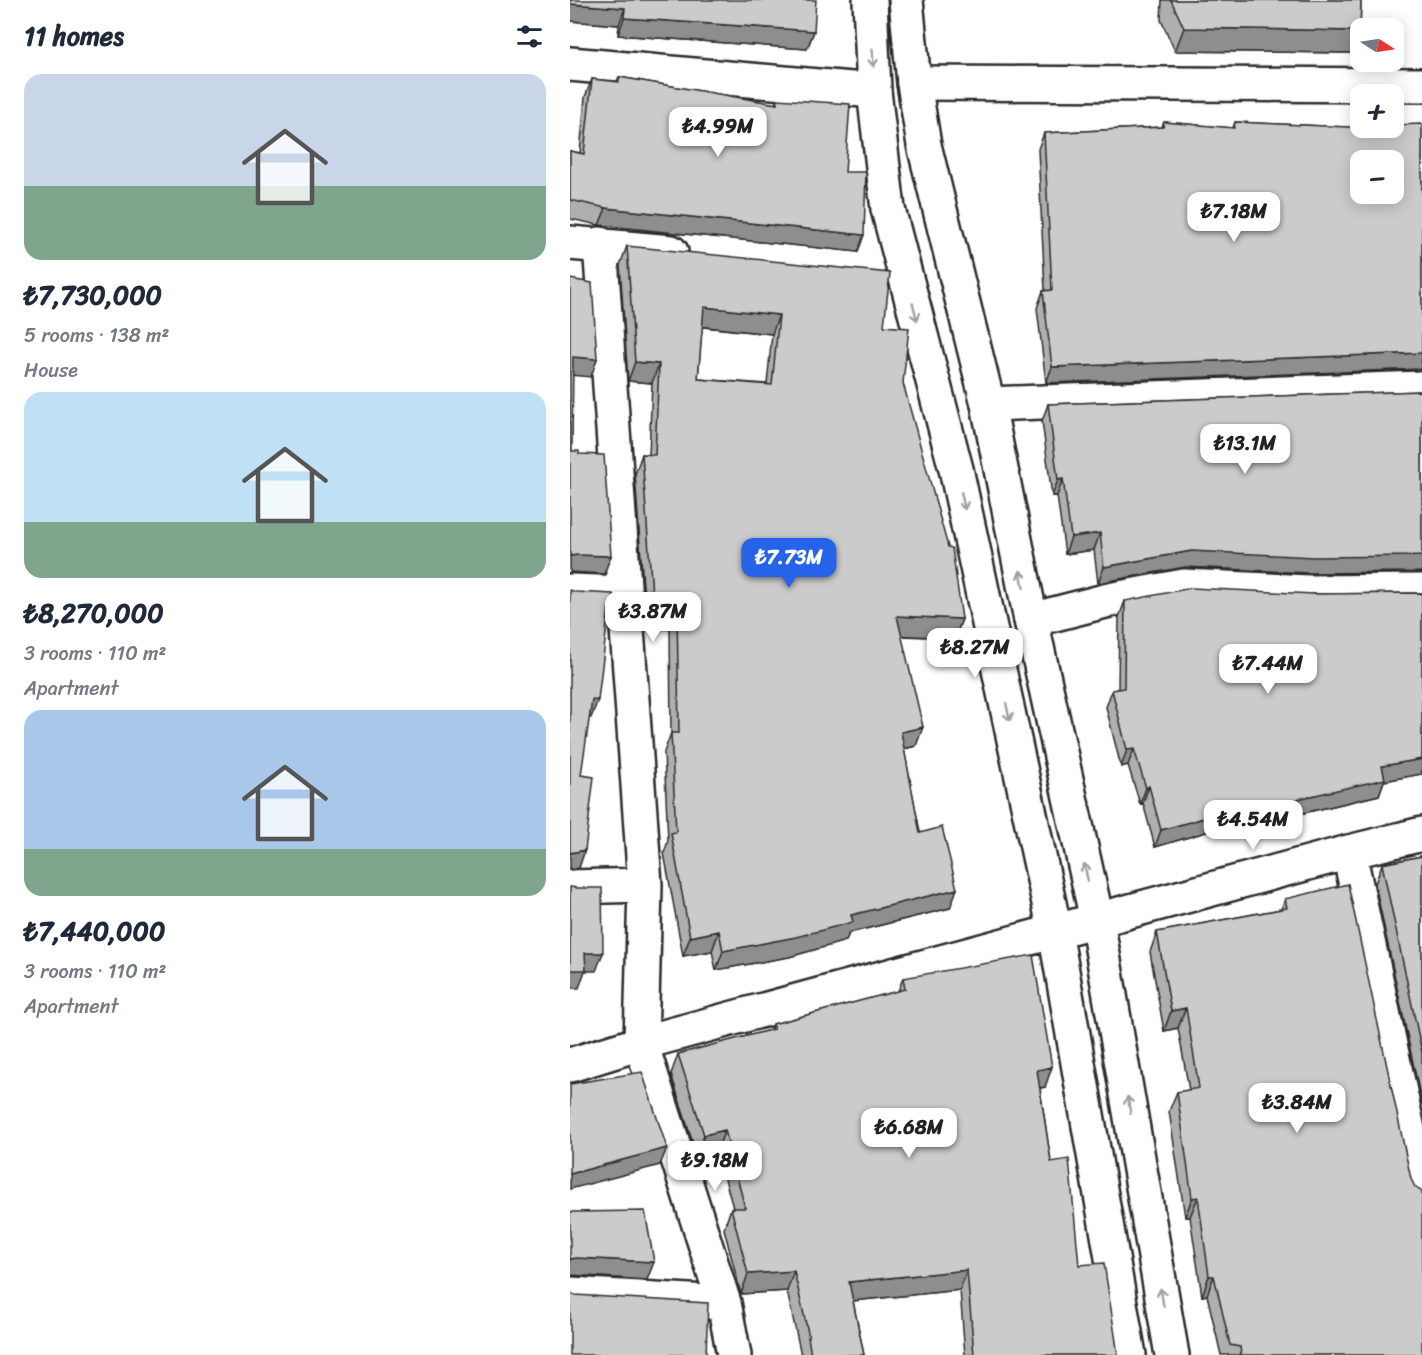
<!DOCTYPE html>
<html lang="en">
<head>
<meta charset="utf-8">
<style>
	:root { --surface:#fff; --page:#f6f6f7; --text:#1f2937; --muted:#747a83; --accent:#2563eb }
	body { margin:0; font-family:Sriracha,sans-serif; background:var(--page); color:var(--text); height:100vh; display:flex; flex-direction:column; font-size:22px; white-space:nowrap }
	* { box-sizing:border-box; margin:0 }
	p { font-size:20px; color:var(--muted) }
	.icon { flex:none; width:33px; height:33px; fill:none; stroke:currentColor; stroke-width:2; stroke-linecap:round; stroke-linejoin:round }
	.map { position:relative; flex:1; overflow:hidden }
	.side { display:flex; flex-direction:column; background:var(--surface); width:570px }
	.side>* { flex:none }
	.needle { width:39px; rotate:102deg }
	.fabs { position:absolute; left:780px; top:18px; display:grid; gap:12px }
	.fabs a { display:grid; place-items:center; width:54px; height:54px; border-radius:12px; background:var(--surface); box-shadow:0 3px 15px #0003; font-size:30px }
	.price { position:absolute; translate:-50% -51px; padding:0 14px; border-radius:12px; background:#fff; color:#222; font-size:20px; line-height:39px; filter:drop-shadow(0 2px 3px #0008) }
	.price::after { content:''; position:absolute; left:50%; top:36px; width:18px; height:14px; margin-left:-9px; background:inherit; clip-path:polygon(0 0,100% 0,50% 100%) }
	.price.on { background:var(--accent); color:#fff }
	ul { padding:0; list-style:none }
	li { display:grid; align-content:center; gap:12px; height:318px; padding:0 24px }
	li span { display:grid; place-items:center; height:186px; border-radius:18px; color:#555 }
	li>.icon { margin-inline-start:auto }
	span .icon { width:108px; height:108px; fill:#fffc; stroke-width:1 }
	li b { font-size:26px }
	h2 { display:flex; justify-content:space-between; align-items:center; height:72px; padding:0 24px; font-size:26px }
	main { display:flex; flex:1; min-height:0 }
	.map>svg:first-child { display:block }
	.lines { fill:none; stroke-linecap:round; stroke-linejoin:round }
	.minor-casing { stroke:#2b2b2b; stroke-width:38 }
	.tertiary-casing { stroke:#2b2b2b; stroke-width:38 }
	.secondary-casing { stroke:#2b2b2b; stroke-width:38 }
	.minor { stroke:#fff; stroke-width:33 }
	.tertiary { stroke:#fff; stroke-width:33 }
	.secondary { stroke:#fff; stroke-width:33 }
	.wall { fill:#afafaf; stroke:#2b2b2b; stroke-width:1.5; fill-rule:evenodd }
	.shaded-wall { fill:#8e8e8e; stroke:#2b2b2b; stroke-width:1.5 }
	.building { fill:#cbcbcb; stroke:#2b2b2b; stroke-width:1.5; fill-rule:evenodd }
	.oneway { stroke:#a0a0a0 }
</style>
</head>
<body>
<main>
<section class="side">
<h2>11 homes<svg class="icon" aria-label="filters" viewBox="0 0 24 24"><path d="M4 7h16M4 17h16"/><circle cx="9" cy="7" r="2"/><circle cx="15" cy="17" r="2"/></svg></h2>
<ul>
<li><span style="background:linear-gradient(#c9d6e8 60%,#7fa58c 0)"><svg class="icon" aria-label="home" viewBox="0 0 24 24"><path d="M3 11l9-7 9 7M6 9v11h12V9"/></svg></span><div><b>₺7,730,000</b><p>5 rooms · 138 m²</p><p>House</p></div></li>
<li><span style="background:linear-gradient(#bfe0f5 70%,#7fa58c 0)"><svg class="icon" aria-label="home" viewBox="0 0 24 24"><path d="M3 11l9-7 9 7M6 9v11h12V9"/></svg></span><div><b>₺8,270,000</b><p>3 rooms · 110 m²</p><p>Apartment</p></div></li>
<li><span style="background:linear-gradient(#a9c7e8 75%,#7fa58c 0)"><svg class="icon" aria-label="home" viewBox="0 0 24 24"><path d="M3 11l9-7 9 7M6 9v11h12V9"/></svg></span><div><b>₺7,440,000</b><p>3 rooms · 110 m²</p><p>Apartment</p></div></li>
</ul>
</section>
<div class="map">
<svg width="852" height="1355" viewBox="0 0 852 1355">
	<rect width="100%" height="100%" fill="#fff"/>
	<filter id="ink" filterUnits="userSpaceOnUse"><feTurbulence type="fractalNoise" baseFrequency=".0167" numOctaves="2"/><feDisplacementMap in="SourceGraphic" scale="12" xChannelSelector="R" yChannelSelector="G"/><feConvolveMatrix kernelMatrix="1 2 1 2 8 2 1 2 1" color-interpolation-filters="sRGB"/></filter>
	<g filter="url(#ink)">
		<g class="lines">
			<defs>
				<path id="minor" d="M0,64L304,91
					M0,243L101,252
					M30,244L75,885L71,1043L154,1303L164,1355
					M418,404L852,388
					M0,591L54,593
					M461,620L539,600L614,586L738,592L852,591
					M779,852L852,1195
					M0,887L75,885
					M0,1294L154,1303"/>
				<path id="tertiary" d="M344,83L852,85
					M0,1065L71,1043L779,852L852,834"/>
				<path id="secondary" d="M300,0L304,91L318,209L386,469L485,931L559,1355
					M336,0L344,83L354,145L418,404L461,620L527,920L602,1355"/>
			</defs>
			<use href="#minor" class="minor-casing"/>
			<use href="#tertiary" class="tertiary-casing"/>
			<use href="#secondary" class="secondary-casing"/>
			<use href="#minor" class="minor"/>
			<use href="#tertiary" class="tertiary"/>
			<use href="#secondary" class="secondary"/>
		</g>
		<path class="wall" d="M0,0L244,31L237,49L48,35L49,25L0,21Z
			M592,0H791L790,31L782,53L605,51L591,20Z
			M49,77L205,104L207,99L275,172L288,252L29,225L0,219V151L10,153L15,97L22,79L47,81Z
			M594,122L663,128L665,122L821,129L822,128L852,124V369L476,383L467,308L473,291H475L468,149L474,133L592,127Z
			M57,246L314,326L333,383L392,619L385,638L331,636L346,746L334,749L350,833L380,908L279,933L276,941L219,957L146,970L142,951L113,956L94,853L98,841L94,752L101,733L100,629L76,628L65,474L72,454L79,455L82,383L58,381L50,265ZM132,327L202,334L197,384L128,379Z
			M852,391V572L738,573L615,567L528,583L524,550L495,554L487,496H482L472,421L478,404Z
			M852,593V774L814,781L809,795L696,822L655,835L653,827L585,847L573,803L570,804L558,765L551,767L536,707L542,690L548,689L549,617L555,601L744,594Z
			M852,856V1105L805,884L812,864Z
			M715,899L852,1355H651L637,1295L632,1296L620,1217H615L599,1111L607,1092L619,1090L608,1028L594,1031L580,952L587,932L711,909Z
			M333,978L475,1087L470,1088L481,1162L509,1265L548,1355H395L390,1290L283,1301L294,1355H231L217,1291L171,1294L154,1229L161,1208H163L147,1150L127,1156L101,1074L108,1054L200,1030L203,1024L328,991Z"/>
		<path class="shaded-wall" d="M0,4L55,8L49,25L0,21Z
			M54,18L244,31L237,49L48,35Z
			M614,28L790,31L782,53L605,51Z
			M36,208L294,235L288,252L29,225Z
			M134,307L209,315L202,334L127,326Z
			M852,353L851,369L476,383L482,367Z
			M3,357L27,359L21,377L0,375Z
			M65,362L89,364L82,383L58,381Z
			M493,479L487,496H482L488,480Z
			M530,533L524,550L495,554L501,537Z
			M621,551L852,556V572L738,573L615,567L528,583L534,567Z
			M7,555L41,556L34,574L0,572V556Z
			M39,608H44L38,626L33,625Z
			M83,608L107,610L100,629L76,628Z
			M327,616L392,619L385,638L320,635Z
			M22,700H28L21,718L16,717Z
			M353,727L346,746L324,751L331,732Z
			M564,749L558,765L551,767L557,750Z
			M852,759V774L814,781L809,795L696,822L655,835L661,818L812,766Z
			M579,786L573,803L570,804L576,788Z
			M659,811L653,827L585,847L591,830Z
			M15,850L9,868L0,870V853Z
			M387,889L380,908L279,933L276,941L219,957L146,970L153,951L281,915Z
			M149,931L142,951L113,956L120,937Z
			M15,953H33L26,971H15L9,988H0V970Z
			M616,1008L608,1028L594,1031L601,1011Z
			M482,1067L475,1087L460,1090L467,1070Z
			M155,1130L147,1150L127,1156L134,1135Z
			M97,1148L90,1165L0,1189V1174Z
			M628,1197L620,1217H615L622,1198Z
			M7,1258L84,1262L77,1280L0,1275V1259Z
			M397,1270L390,1290L272,1302L279,1282Z
			M224,1271L217,1291L171,1294L178,1274Z
			M639,1276H644L637,1295L632,1296Z"/>
		<path class="building" d="M0,0H246L244,31L54,18L55,8L0,4Z
			M601,0H791L790,31L614,28Z
			M49,77L207,104V99L280,104L275,172H296L294,235L36,208L0,200V151L14,154L22,79L49,82Z
			M594,122L664,128L665,122L823,129L824,125L852,124V353L482,367L473,291L482,290L474,133L593,127ZM790,160H824V194H790Z
			M57,246L320,273L314,326L339,328L333,383L378,547L382,548L392,619L327,616L353,727L331,732L350,833L372,827L387,889L281,915L283,922L226,937L153,951L149,931L120,937L101,833L106,832L101,733H109L107,610L83,608L72,454L85,455L89,364L65,362ZM134,307L209,315L202,385L128,379Z
			M0,279L22,283L27,359L3,357L2,451H9V454L34,455L41,556L7,555L0,556Z
			M852,391V556L744,557L621,551L534,567L530,533L501,537L493,479L488,480L478,404Z
			M621,588L744,594L852,593V759L812,766L815,779L702,805L661,818L659,811L591,830L579,786L576,788L564,749L557,750L542,690L554,688L555,601Z
			M0,590L6,592L43,594L44,608H39L28,700H22L11,775L24,777L15,850L0,853Z
			M852,856V1052L812,864Z
			M778,884L841,1179L845,1187L852,1192V1355H671L670,1347L660,1345L644,1276H639L628,1197L622,1198L607,1092L629,1088L616,1008L601,1011L587,932L717,908L715,899Z
			M0,887L7,888H32L33,953H15L16,970H0Z
			M463,955L482,1067L467,1070L481,1162L499,1159L509,1265L534,1263L548,1355H404L397,1270L279,1282L294,1355H241L238,1337H239L224,1271L178,1274L161,1208H175L155,1130L134,1135L108,1054L204,1029L203,1024L335,989L333,978Z
			M72,1072L97,1148L0,1174V1084Z
			M75,1211L84,1262L7,1258L0,1259V1212Z
			M0,1293L5,1295L138,1303L136,1355H0Z"/>
		<defs><path id="oneway-shaft" d="M-6 0H5M1.5-3L5.5 0L1.5 3" fill="none" stroke-width="1.6" stroke-linecap="round" stroke-linejoin="round" transform="scale(1.5)"/></defs>
		<g class="oneway">
			<use href="#oneway-shaft" transform="translate(303 58) rotate(87)"/>
			<use href="#oneway-shaft" transform="translate(345 312) rotate(75)"/>
			<use href="#oneway-shaft" transform="translate(393 501) rotate(78)"/>
			<use href="#oneway-shaft" transform="translate(452 579) rotate(-101)"/>
			<use href="#oneway-shaft" transform="translate(438 712) rotate(78)"/>
			<use href="#oneway-shaft" transform="translate(516 872) rotate(-102)"/>
			<use href="#oneway-shaft" transform="translate(559 1105) rotate(-100)"/>
			<use href="#oneway-shaft" transform="translate(592 1297) rotate(-100)"/>
		</g>
	</g>
</svg>
<div class="fabs">
<a><svg class="needle" viewBox="-14 -14 28 28"><path d="M0-13l5 13h-10z" fill="#e53935"/><path d="M0 13l5-13h-10z" fill="#747a83"/></svg></a>
<a>+</a>
<a>−</a>
</div>
<b class="price" style="left:148px;top:158px">₺4.99M</b>
<b class="price" style="left:664px;top:243px">₺7.18M</b>
<b class="price" style="left:675px;top:475px">₺13.1M</b>
<b class="price on" style="left:219px;top:589px">₺7.73M</b>
<b class="price" style="left:83px;top:643px">₺3.87M</b>
<b class="price" style="left:405px;top:679px">₺8.27M</b>
<b class="price" style="left:698px;top:695px">₺7.44M</b>
<b class="price" style="left:683px;top:851px">₺4.54M</b>
<b class="price" style="left:727px;top:1134px">₺3.84M</b>
<b class="price" style="left:339px;top:1159px">₺6.68M</b>
<b class="price" style="left:145px;top:1192px">₺9.18M</b>
</div>
</main>
</body>
</html>
